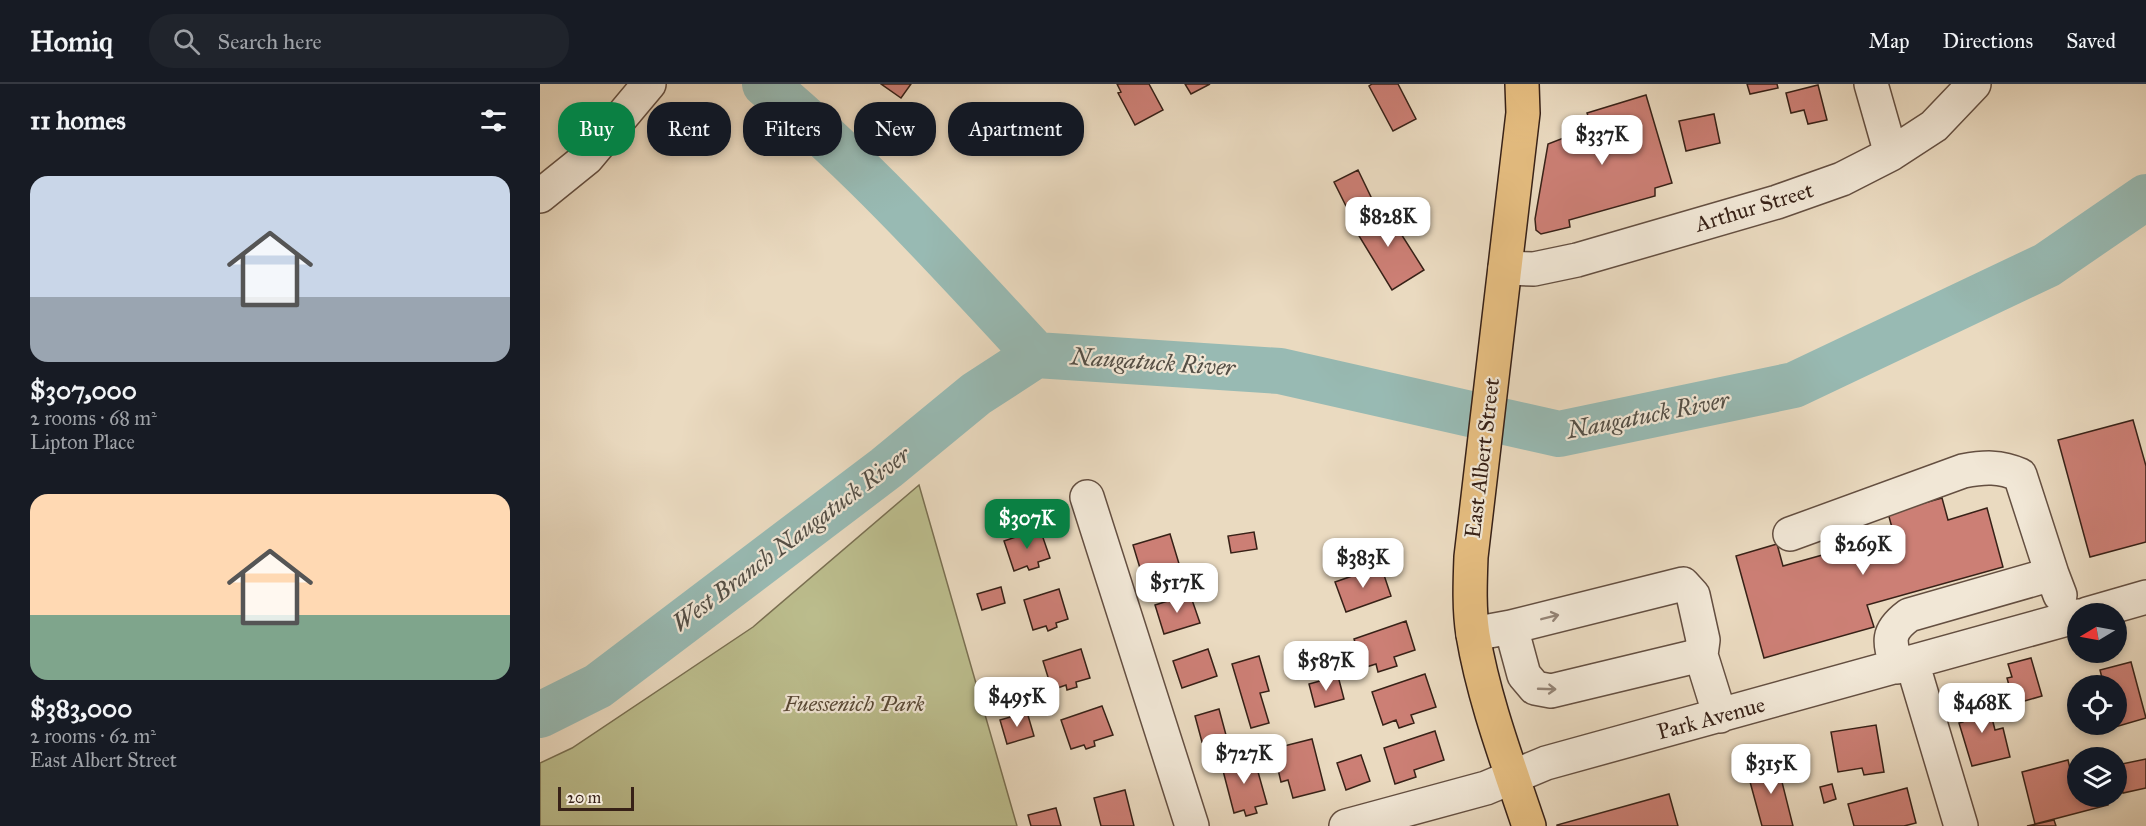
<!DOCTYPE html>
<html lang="en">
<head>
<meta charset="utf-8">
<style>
	:root { --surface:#171b24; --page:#20242c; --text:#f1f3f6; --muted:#9ea1a6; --line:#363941; --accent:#0b8043 }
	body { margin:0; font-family:"IM FELL Great Primer",serif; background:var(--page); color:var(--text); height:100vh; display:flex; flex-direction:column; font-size:22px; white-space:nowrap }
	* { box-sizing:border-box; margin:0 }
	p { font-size:20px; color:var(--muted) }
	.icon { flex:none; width:33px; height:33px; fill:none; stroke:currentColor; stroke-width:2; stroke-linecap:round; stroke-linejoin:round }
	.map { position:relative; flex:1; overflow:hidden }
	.side { display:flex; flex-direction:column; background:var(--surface); width:540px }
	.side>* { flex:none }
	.guide { position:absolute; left:18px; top:18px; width:570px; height:54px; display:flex; gap:12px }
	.needle { width:39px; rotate:260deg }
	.tools { position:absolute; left:1527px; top:519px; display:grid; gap:12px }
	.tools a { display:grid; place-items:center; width:60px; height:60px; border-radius:50%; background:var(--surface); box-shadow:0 3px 9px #0003; font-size:30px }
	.scale { position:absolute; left:18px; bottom:15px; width:76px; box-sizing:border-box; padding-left:6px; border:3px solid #372117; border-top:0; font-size:16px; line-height:21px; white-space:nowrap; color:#372117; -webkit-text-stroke:4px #f1e7d6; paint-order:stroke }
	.price { position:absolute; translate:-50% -51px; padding:0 14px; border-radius:12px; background:#fff; color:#222; font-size:20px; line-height:39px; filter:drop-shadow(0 2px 3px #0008) }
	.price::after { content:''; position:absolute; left:50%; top:36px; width:18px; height:14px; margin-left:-9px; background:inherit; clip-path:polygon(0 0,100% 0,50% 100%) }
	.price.active { background:var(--accent); color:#fff }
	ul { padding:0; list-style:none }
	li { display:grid; align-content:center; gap:12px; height:318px; padding:0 30px }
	li span { display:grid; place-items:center; height:186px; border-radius:18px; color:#555 }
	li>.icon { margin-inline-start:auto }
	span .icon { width:108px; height:108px; fill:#fffc; stroke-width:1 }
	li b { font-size:26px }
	h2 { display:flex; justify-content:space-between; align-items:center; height:72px; padding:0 30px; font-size:26px }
	.pill { padding:0 21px; border-radius:24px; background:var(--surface); box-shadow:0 3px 9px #0003; font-size:21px; line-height:54px }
	.pill.active { background:var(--accent); color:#fff }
	header { display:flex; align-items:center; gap:36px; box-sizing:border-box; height:84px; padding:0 30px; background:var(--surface); border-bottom:2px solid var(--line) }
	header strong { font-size:28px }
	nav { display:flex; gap:33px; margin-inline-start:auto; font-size:21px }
	.search { width:420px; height:54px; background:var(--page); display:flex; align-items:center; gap:15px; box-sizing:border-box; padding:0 21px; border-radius:24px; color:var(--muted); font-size:22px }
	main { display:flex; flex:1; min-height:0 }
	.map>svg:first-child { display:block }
	.green { fill:#bcbe8e; stroke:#7a7052; stroke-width:1.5 }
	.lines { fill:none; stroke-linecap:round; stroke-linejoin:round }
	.river { stroke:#98bab3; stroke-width:46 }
	.building { fill:#cc7f75; stroke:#372117; stroke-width:1.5 }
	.minor-casing { stroke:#644f41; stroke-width:36 }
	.major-casing { stroke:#372117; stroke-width:36 }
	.minor { stroke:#f1e7d6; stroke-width:33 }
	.major { stroke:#e5bd80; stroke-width:33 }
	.oneway { stroke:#948476 }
	.labels { text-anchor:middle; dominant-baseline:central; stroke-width:4.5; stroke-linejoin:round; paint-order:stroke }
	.street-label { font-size:22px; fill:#372117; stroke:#f1e7d6 }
	.park-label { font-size:22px; font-style:italic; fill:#584835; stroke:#f1e7d6 }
	.water-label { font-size:24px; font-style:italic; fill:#544f46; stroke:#f1e7d6 }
</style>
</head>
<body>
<header>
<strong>Homiq</strong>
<div class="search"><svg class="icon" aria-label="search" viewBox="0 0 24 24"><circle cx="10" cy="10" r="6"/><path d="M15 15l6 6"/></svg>Search here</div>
<nav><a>Map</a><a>Directions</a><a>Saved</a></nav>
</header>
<main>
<section class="side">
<h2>11 homes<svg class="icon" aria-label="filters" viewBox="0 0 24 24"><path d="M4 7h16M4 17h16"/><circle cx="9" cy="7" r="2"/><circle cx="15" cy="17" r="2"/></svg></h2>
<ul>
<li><span style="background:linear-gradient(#c9d6e8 65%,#9aa5b1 0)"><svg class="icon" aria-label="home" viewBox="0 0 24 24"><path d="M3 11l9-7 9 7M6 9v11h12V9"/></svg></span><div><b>$307,000</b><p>2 rooms · 68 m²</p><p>Lipton Place</p></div></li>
<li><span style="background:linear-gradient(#ffd9b3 65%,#7fa58c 0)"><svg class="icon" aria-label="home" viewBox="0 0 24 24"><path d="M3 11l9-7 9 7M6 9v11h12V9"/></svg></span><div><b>$383,000</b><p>2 rooms · 62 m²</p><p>East Albert Street</p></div></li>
</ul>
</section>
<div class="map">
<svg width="1606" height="742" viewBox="0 0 1606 742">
	<rect width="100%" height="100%" fill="#eadac0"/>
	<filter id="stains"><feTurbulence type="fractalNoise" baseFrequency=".00333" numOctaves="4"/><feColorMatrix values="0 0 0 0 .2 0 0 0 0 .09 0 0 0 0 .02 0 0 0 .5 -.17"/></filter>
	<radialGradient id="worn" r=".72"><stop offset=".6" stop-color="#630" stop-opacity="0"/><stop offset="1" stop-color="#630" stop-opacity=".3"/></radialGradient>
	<path class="green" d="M379,401L477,742H0V679L32,664L213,543Z"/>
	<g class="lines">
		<path class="river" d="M225,0C323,82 409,177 496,271
			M496,271L740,287L1019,350L1254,301L1507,181L1606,113
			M0,631L58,602L346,384L436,310L496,271"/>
	</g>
	<path class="building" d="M341,0H371L361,14Z
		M577,0H609L623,26L595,41L578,9L581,8Z
		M645,0H670L651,10Z
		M832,0H858L876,35L853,47L829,2Z
		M1207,0H1237L1238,4L1210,10Z
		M1278,1L1287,36L1268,40L1264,26L1251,29L1246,9Z
		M1106,11L1132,99L1115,104V112L1029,136L1030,143L1001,150L996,146L995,135L1008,60L1052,43L1047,29Z
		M1174,30L1180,59L1146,67L1139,37Z
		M818,86L831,113L807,124L794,98Z
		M844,123L884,186L852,206L813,142L827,134L825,131L832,126L834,129Z
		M1593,336L1606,382V458L1550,473L1518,356Z
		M1402,414L1408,436L1447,424L1463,483L1327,521L1334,543L1224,574L1196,472L1237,460L1243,482L1354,451L1348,429Z
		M500,445L510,474L498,478L499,483L489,486L487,482L474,487L464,457Z
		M714,448L717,465L691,469L688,452Z
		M630,450L640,483L603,494L593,461Z
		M841,482L851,512L806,528L795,498Z
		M461,503L465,519L442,526L437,510Z
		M519,505L528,535L516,539L517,543L508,547L506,542L493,546L484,516Z
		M650,510L660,539L624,550L615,521Z
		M866,537L875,566L854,573L857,582L838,588L836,580L823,584L814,555Z
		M541,565L550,594L536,598L537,603L527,606L526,601L512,606L503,577Z
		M668,565L677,592L642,604L633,577Z
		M719,572L729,607L720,609L729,639L711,644L692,580Z
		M1491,574L1502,612L1474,620L1467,594L1472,593L1468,580Z
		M1591,578L1606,634L1575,643L1576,602H1564L1560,586Z
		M885,590L896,623L871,631L874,639L859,644L856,636L843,641L832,608Z
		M798,592L804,615L775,623L769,600Z
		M1447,614L1455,646L1463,644L1470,673L1432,682L1419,639L1423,638L1419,620Z
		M562,622L573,651L554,657L555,662L546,665L544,661L531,665L521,636Z
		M679,625L686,651L662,658L655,632Z
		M487,628L494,652L467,660L460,636Z
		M1336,641L1344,688L1324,691L1322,684L1298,688L1291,648Z
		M895,647L904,676L874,686L876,693L855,700L844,664Z
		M772,655L785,706L753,714L748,696L741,698L736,677L743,676L740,663Z
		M713,670L727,720L715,723L717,729L706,732L704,726L694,729L681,679Z
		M821,671L830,697L806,706L797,679Z
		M1236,674L1253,742H1222L1209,694L1218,692L1215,679Z
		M1606,675V704L1583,709L1577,681Z
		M1528,676L1531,689L1538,687V712H1566L1568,721L1495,740L1482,688Z
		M1292,700L1296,715L1284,719L1280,703Z
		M1367,704L1376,739L1364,742H1314L1308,720Z
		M585,706L594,742H561L554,714Z
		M1129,710L1138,742H1017V741Z
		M516,724L521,742H491L488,731Z
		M1514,736L1516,742H1487Z"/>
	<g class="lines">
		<defs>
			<path id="minor" d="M1331,0L1351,70
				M0,112L47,74L109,0
				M965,184L994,185L1037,176L1237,118L1302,95L1351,70L1394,42L1434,0
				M547,413L652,742
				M1250,450L1423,387C1444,383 1460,382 1480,391L1512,490
				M1547,530L1606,513
				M971,543L984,591L995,604L1011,607L1161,571
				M933,550L971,543L1143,500L1153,511L1163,556L1161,571L1180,632
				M1372,578L1421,742
				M1357,583C1349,557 1346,548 1369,531L1512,490L1520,511
				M806,742L946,704L1006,679L1538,532"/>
			<path id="major" d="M982,0L983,29L931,473C930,499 929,526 933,551C944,616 968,679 989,742"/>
		</defs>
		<use href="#minor" class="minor-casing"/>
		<use href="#major" class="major-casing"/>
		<use href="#minor" class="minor"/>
		<use href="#major" class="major"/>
	</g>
	<defs><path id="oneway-shaft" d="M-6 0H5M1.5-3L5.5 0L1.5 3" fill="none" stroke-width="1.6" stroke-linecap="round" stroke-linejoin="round" transform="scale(1.5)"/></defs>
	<g class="oneway">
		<use href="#oneway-shaft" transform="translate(1010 533) rotate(-14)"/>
		<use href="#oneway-shaft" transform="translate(1007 605) rotate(2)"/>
	</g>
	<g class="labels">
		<g class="street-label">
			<text transform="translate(1214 123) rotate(-17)">Arthur Street</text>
			<text transform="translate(942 374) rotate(-83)">East Albert Street</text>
			<text transform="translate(1171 634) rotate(-15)">Park Avenue</text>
		</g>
		<g class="park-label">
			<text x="314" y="619">Fuessenich Park</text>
		</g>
		<g class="water-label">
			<text transform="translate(613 278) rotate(4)">Naugatuck River</text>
			<text transform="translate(1108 331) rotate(-11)">Naugatuck River</text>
			<text transform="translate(251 455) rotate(-37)">West Branch Naugatuck River</text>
		</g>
	</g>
	<rect width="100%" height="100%" filter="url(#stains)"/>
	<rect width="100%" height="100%" fill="url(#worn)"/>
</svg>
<div class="tools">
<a><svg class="needle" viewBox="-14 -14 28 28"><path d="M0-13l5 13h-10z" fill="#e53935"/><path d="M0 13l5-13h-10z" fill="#9ea1a6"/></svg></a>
<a><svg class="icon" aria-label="locate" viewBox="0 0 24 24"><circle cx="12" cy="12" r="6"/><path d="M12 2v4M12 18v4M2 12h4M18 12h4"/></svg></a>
<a><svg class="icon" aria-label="layers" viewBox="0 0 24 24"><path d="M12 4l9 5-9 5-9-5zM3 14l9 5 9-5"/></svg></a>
</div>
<div class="scale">20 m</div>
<b class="price" style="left:1062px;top:82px">$337K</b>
<b class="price" style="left:848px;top:164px">$828K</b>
<b class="price active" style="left:487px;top:466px">$307K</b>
<b class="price" style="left:1323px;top:492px">$269K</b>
<b class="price" style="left:823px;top:505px">$383K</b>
<b class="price" style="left:637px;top:530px">$517K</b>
<b class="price" style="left:786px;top:608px">$587K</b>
<b class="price" style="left:477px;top:644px">$495K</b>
<b class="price" style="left:1442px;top:650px">$468K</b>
<b class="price" style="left:704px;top:701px">$727K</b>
<b class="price" style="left:1231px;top:711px">$315K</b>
<div class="guide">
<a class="pill active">Buy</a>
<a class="pill">Rent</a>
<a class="pill">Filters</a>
<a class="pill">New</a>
<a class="pill">Apartment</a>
</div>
</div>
</main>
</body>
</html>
